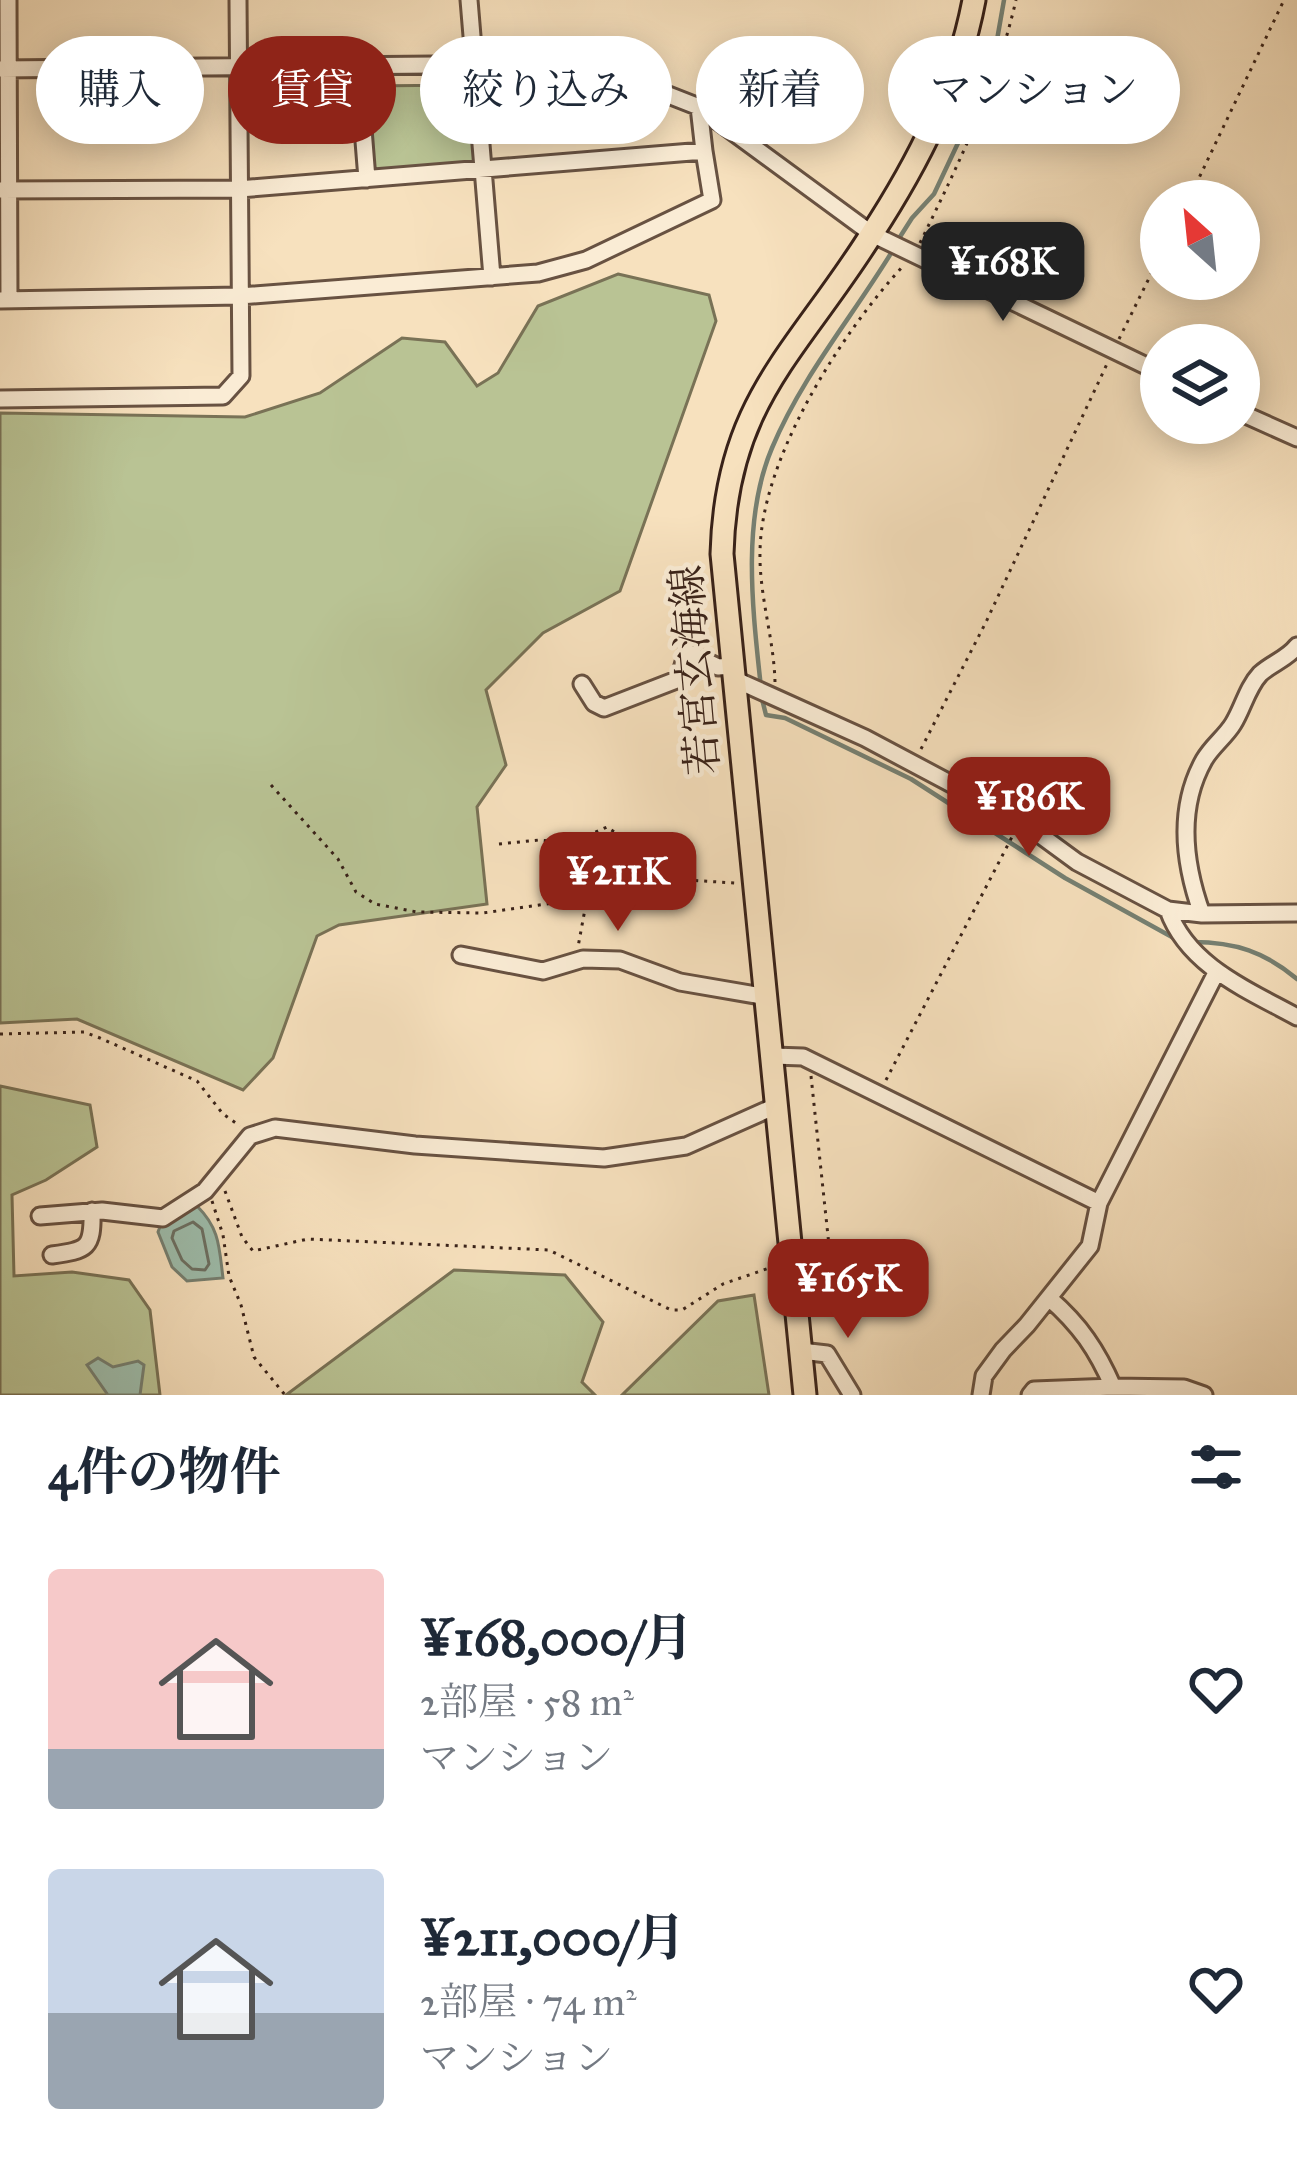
<!DOCTYPE html>
<html lang="ja">
<head>
<meta charset="utf-8">
<style>
	:root { --surface:#fff; --page:#f6f6f7; --text:#1f2937; --muted:#747a83; --accent:#8f2418 }
	body { margin:0; font-family:"IM FELL Great Primer","Noto Serif JP",serif; background:var(--page); color:var(--text); height:100vh; display:flex; flex-direction:column; font-size:45px; white-space:nowrap }
	* { box-sizing:border-box; margin:0 }
	p { font-size:39px; color:var(--muted) }
	.icon { flex:none; width:66px; height:66px; fill:none; stroke:currentColor; stroke-width:2; stroke-linecap:round; stroke-linejoin:round }
	.map { position:relative; height:1395px; overflow:hidden }
	.drawer { display:flex; flex-direction:column; background:var(--surface); flex:1 }
	.drawer>* { flex:none }
	.guide { position:absolute; left:36px; top:36px; width:1227px; height:108px; display:flex; gap:24px }
	.needle { width:78px; rotate:333deg }
	.fabs { position:absolute; left:1140px; top:180px; display:grid; gap:24px }
	.fabs a { display:grid; place-items:center; width:120px; height:120px; border-radius:50%; background:var(--surface); box-shadow:0 6px 30px #0003; font-size:60px }
	.price { position:absolute; translate:-50% -102px; padding:0 27px; border-radius:24px; background:var(--accent); color:#fff; font-size:39px; line-height:78px; filter:drop-shadow(0 3px 6px #0008) }
	.price::after { content:''; position:absolute; left:50%; top:72px; width:36px; height:27px; margin-left:-18px; background:inherit; clip-path:polygon(0 0,100% 0,50% 100%) }
	.price.selected { background:#222; color:#fff }
	ul { padding:0; list-style:none }
	li { display:flex; align-items:center; gap:36px; height:300px; padding:0 48px }
	li span { display:grid; place-items:center; flex:none; width:336px; height:240px; border-radius:12px; color:#555 }
	li>.icon { margin-inline-start:auto }
	span .icon { width:144px; height:144px; fill:#fffc; stroke-width:1 }
	li b { font-size:51px }
	h2 { display:flex; justify-content:space-between; align-items:center; height:144px; padding:0 48px; font-size:51px }
	.pill { padding:0 42px; border-radius:54px; background:var(--surface); box-shadow:0 6px 30px #0003; font-size:42px; line-height:108px }
	.pill.selected { background:var(--accent); color:#fff }
	.map>svg:first-child { display:block }
	.green { fill:#b9c394; stroke:#797256; stroke-width:3 }
	.water { fill:#9ebead; stroke:#768072; stroke-width:3 }
	.lines { fill:none; stroke-linecap:round; stroke-linejoin:round }
	.shore { stroke:#6c7063; stroke-width:3 }
	.stream { stroke:#768072; stroke-width:4.5 }
	.minor-casing { stroke:#685242; stroke-width:21 }
	.major-casing { stroke:#392219; stroke-width:27 }
	.path { stroke:#392219; stroke-width:3; stroke-dasharray:3 6; stroke-linecap:butt }
	.minor { stroke:#faecd5; stroke-width:15 }
	.major { stroke:#f7e1be; stroke-width:21 }
	.labels { text-anchor:middle; dominant-baseline:central; stroke-width:9; stroke-linejoin:round; paint-order:stroke }
	.street-label { font-size:42px; fill:#392219; stroke:#faecd5 }
</style>
</head>
<body>
<div class="map">
<svg width="1297" height="1395" viewBox="0 0 1297 1395">
	<rect width="100%" height="100%" fill="#f7e1be"/>
	<filter id="stains"><feTurbulence type="fractalNoise" baseFrequency=".00167" numOctaves="4"/><feColorMatrix values="0 0 0 0 .2 0 0 0 0 .09 0 0 0 0 .02 0 0 0 .5 -.17"/></filter>
	<radialGradient id="worn" r=".72"><stop offset=".6" stop-color="#630" stop-opacity="0"/><stop offset="1" stop-color="#630" stop-opacity=".3"/></radialGradient>
	<path class="green" d="M470,85L475,160L470,164L375,171L370,166L364,86Z
		M618,274L709,295L716,321L620,591L543,633L486,690L506,765L477,807L487,904L339,925L317,936L273,1058L243,1090L77,1019L0,1023V413L245,417L320,393L402,338L445,342L477,386L498,373L538,306Z
		M0,1086L90,1105L97,1147L46,1180L12,1195L14,1276L72,1272L129,1280L150,1310L160,1395H0Z
		M454,1270L565,1275L603,1322L582,1382L595,1395H286Z
		M754,1295L769,1395H622L718,1301Z"/>
	<path class="water" d="M197,1206C220,1229 219,1247 223,1278L187,1281L172,1267L158,1232L161,1224Z
		M98,1358L113,1367L138,1361L144,1365L140,1395H108L87,1365Z"/>
	<g class="lines">
		<path class="shore" d="M193,1222L202,1229L209,1264L205,1270L192,1269L182,1260L172,1238L174,1231Z"/>
		<path class="stream" d="M898,240L912,218L934,194L974,109L994,57L1004,0
			M761,688C753,612 741,521 772,448C802,376 853,316 893,250
			M762,699L766,715L785,718L911,779L1065,878L1181,942
			M1193,942C1235,942 1265,952 1297,979"/>
		<defs>
			<path id="minor" d="M8,0L9,300
				M469,0L492,277
				M358,66L367,179
				M0,69L537,64L615,74L699,107L872,234L1161,373
				M699,107L704,151
				M0,190L239,189L704,151L712,200L586,260L538,273L240,296L0,300
				M0,399L223,396L241,376L238,0
				M1239,412L1297,438
				M734,679L865,738L1021,821L1077,862L1168,910L1202,914L1297,913
				M582,684L594,703L604,708L679,679L687,652L718,667L733,666
				M1168,910C1188,966 1248,990 1297,1017
				M1202,914C1184,864 1177,808 1204,760C1212,746 1225,737 1233,724C1243,708 1247,688 1260,674C1272,663 1287,659 1297,646
				M461,955L543,971L583,959L620,960L680,982L767,997
				M773,1056L803,1057L1099,1203
				M40,1216L102,1211L163,1218L205,1191L250,1136L275,1128L415,1145L604,1158L686,1146L778,1105
				M52,1255C87,1250 93,1249 92,1211
				M1049,1298C1080,1325 1097,1350 1113,1387L1184,1388L1204,1395
				M801,1351L827,1354L852,1395
				M981,1395L984,1376L1003,1350L1027,1325L1090,1246L1099,1203L1217,971
				M1030,1395L1034,1390L1113,1387"/>
			<path id="major" d="M805,1395L722,554C726,401 796,354 871,235C918,163 958,85 974,0"/>
		</defs>
		<use href="#minor" class="minor-casing"/>
		<use href="#major" class="major-casing"/>
		<path class="path" d="M1188,201L1284,0
			M920,243C959,163 996,87 1016,0
			M1119,339L1161,254
			M775,682C774,639 759,595 760,552C761,458 842,332 904,265
			M921,749L986,622L1107,364
			M271,785L338,859L356,892L375,904L417,912L483,913L567,901L585,909L578,947
			M499,844L539,840L570,843L607,827L686,880L735,883
			M0,1034L84,1032L100,1038L197,1081L223,1114L240,1126
			M811,1076L835,1302
			M886,1080L1014,833
			M225,1191L242,1237L253,1251L308,1239L549,1250L671,1310H682L723,1284L775,1266
			M212,1201L223,1235L229,1276L241,1305L254,1357L285,1395"/>
		<use href="#minor" class="minor"/>
		<use href="#major" class="major"/>
	</g>
	<g class="labels">
		<g class="street-label">
			<text transform="translate(695 670) rotate(-95)">若宮玄海線</text>
		</g>
	</g>
	<rect width="100%" height="100%" filter="url(#stains)"/>
	<rect width="100%" height="100%" fill="url(#worn)"/>
</svg>
<div class="fabs">
<a><svg class="needle" viewBox="-14 -14 28 28"><path d="M0-13l5 13h-10z" fill="#e53935"/><path d="M0 13l5-13h-10z" fill="#747a83"/></svg></a>
<a><svg class="icon" aria-label="layers" viewBox="0 0 24 24"><path d="M12 4l9 5-9 5-9-5zM3 14l9 5 9-5"/></svg></a>
</div>
<b class="price selected" style="left:1003px;top:324px">¥168K</b>
<b class="price" style="left:1029px;top:859px">¥186K</b>
<b class="price" style="left:618px;top:934px">¥211K</b>
<b class="price" style="left:848px;top:1341px">¥165K</b>
<div class="guide">
<a class="pill">購入</a>
<a class="pill selected">賃貸</a>
<a class="pill">絞り込み</a>
<a class="pill">新着</a>
<a class="pill">マンション</a>
</div>
</div>
<section class="drawer">
<h2>4件の物件<svg class="icon" aria-label="filters" viewBox="0 0 24 24"><path d="M4 7h16M4 17h16"/><circle cx="9" cy="7" r="2"/><circle cx="15" cy="17" r="2"/></svg></h2>
<ul>
<li><span style="background:linear-gradient(#f6c9c9 75%,#9aa5b1 0)"><svg class="icon" aria-label="home" viewBox="0 0 24 24"><path d="M3 11l9-7 9 7M6 9v11h12V9"/></svg></span><div><b>¥168,000/月</b><p>2部屋 · 58 m²</p><p>マンション</p></div><svg class="icon" aria-label="heart" viewBox="0 0 24 24"><path d="M12 20l-8-8c-3-5 5-10 8-4 3-6 11-1 8 4z"/></svg></li>
<li><span style="background:linear-gradient(#c9d6e8 60%,#9aa5b1 0)"><svg class="icon" aria-label="home" viewBox="0 0 24 24"><path d="M3 11l9-7 9 7M6 9v11h12V9"/></svg></span><div><b>¥211,000/月</b><p>2部屋 · 74 m²</p><p>マンション</p></div><svg class="icon" aria-label="heart" viewBox="0 0 24 24"><path d="M12 20l-8-8c-3-5 5-10 8-4 3-6 11-1 8 4z"/></svg></li>
</ul>
</section>
</body>
</html>
